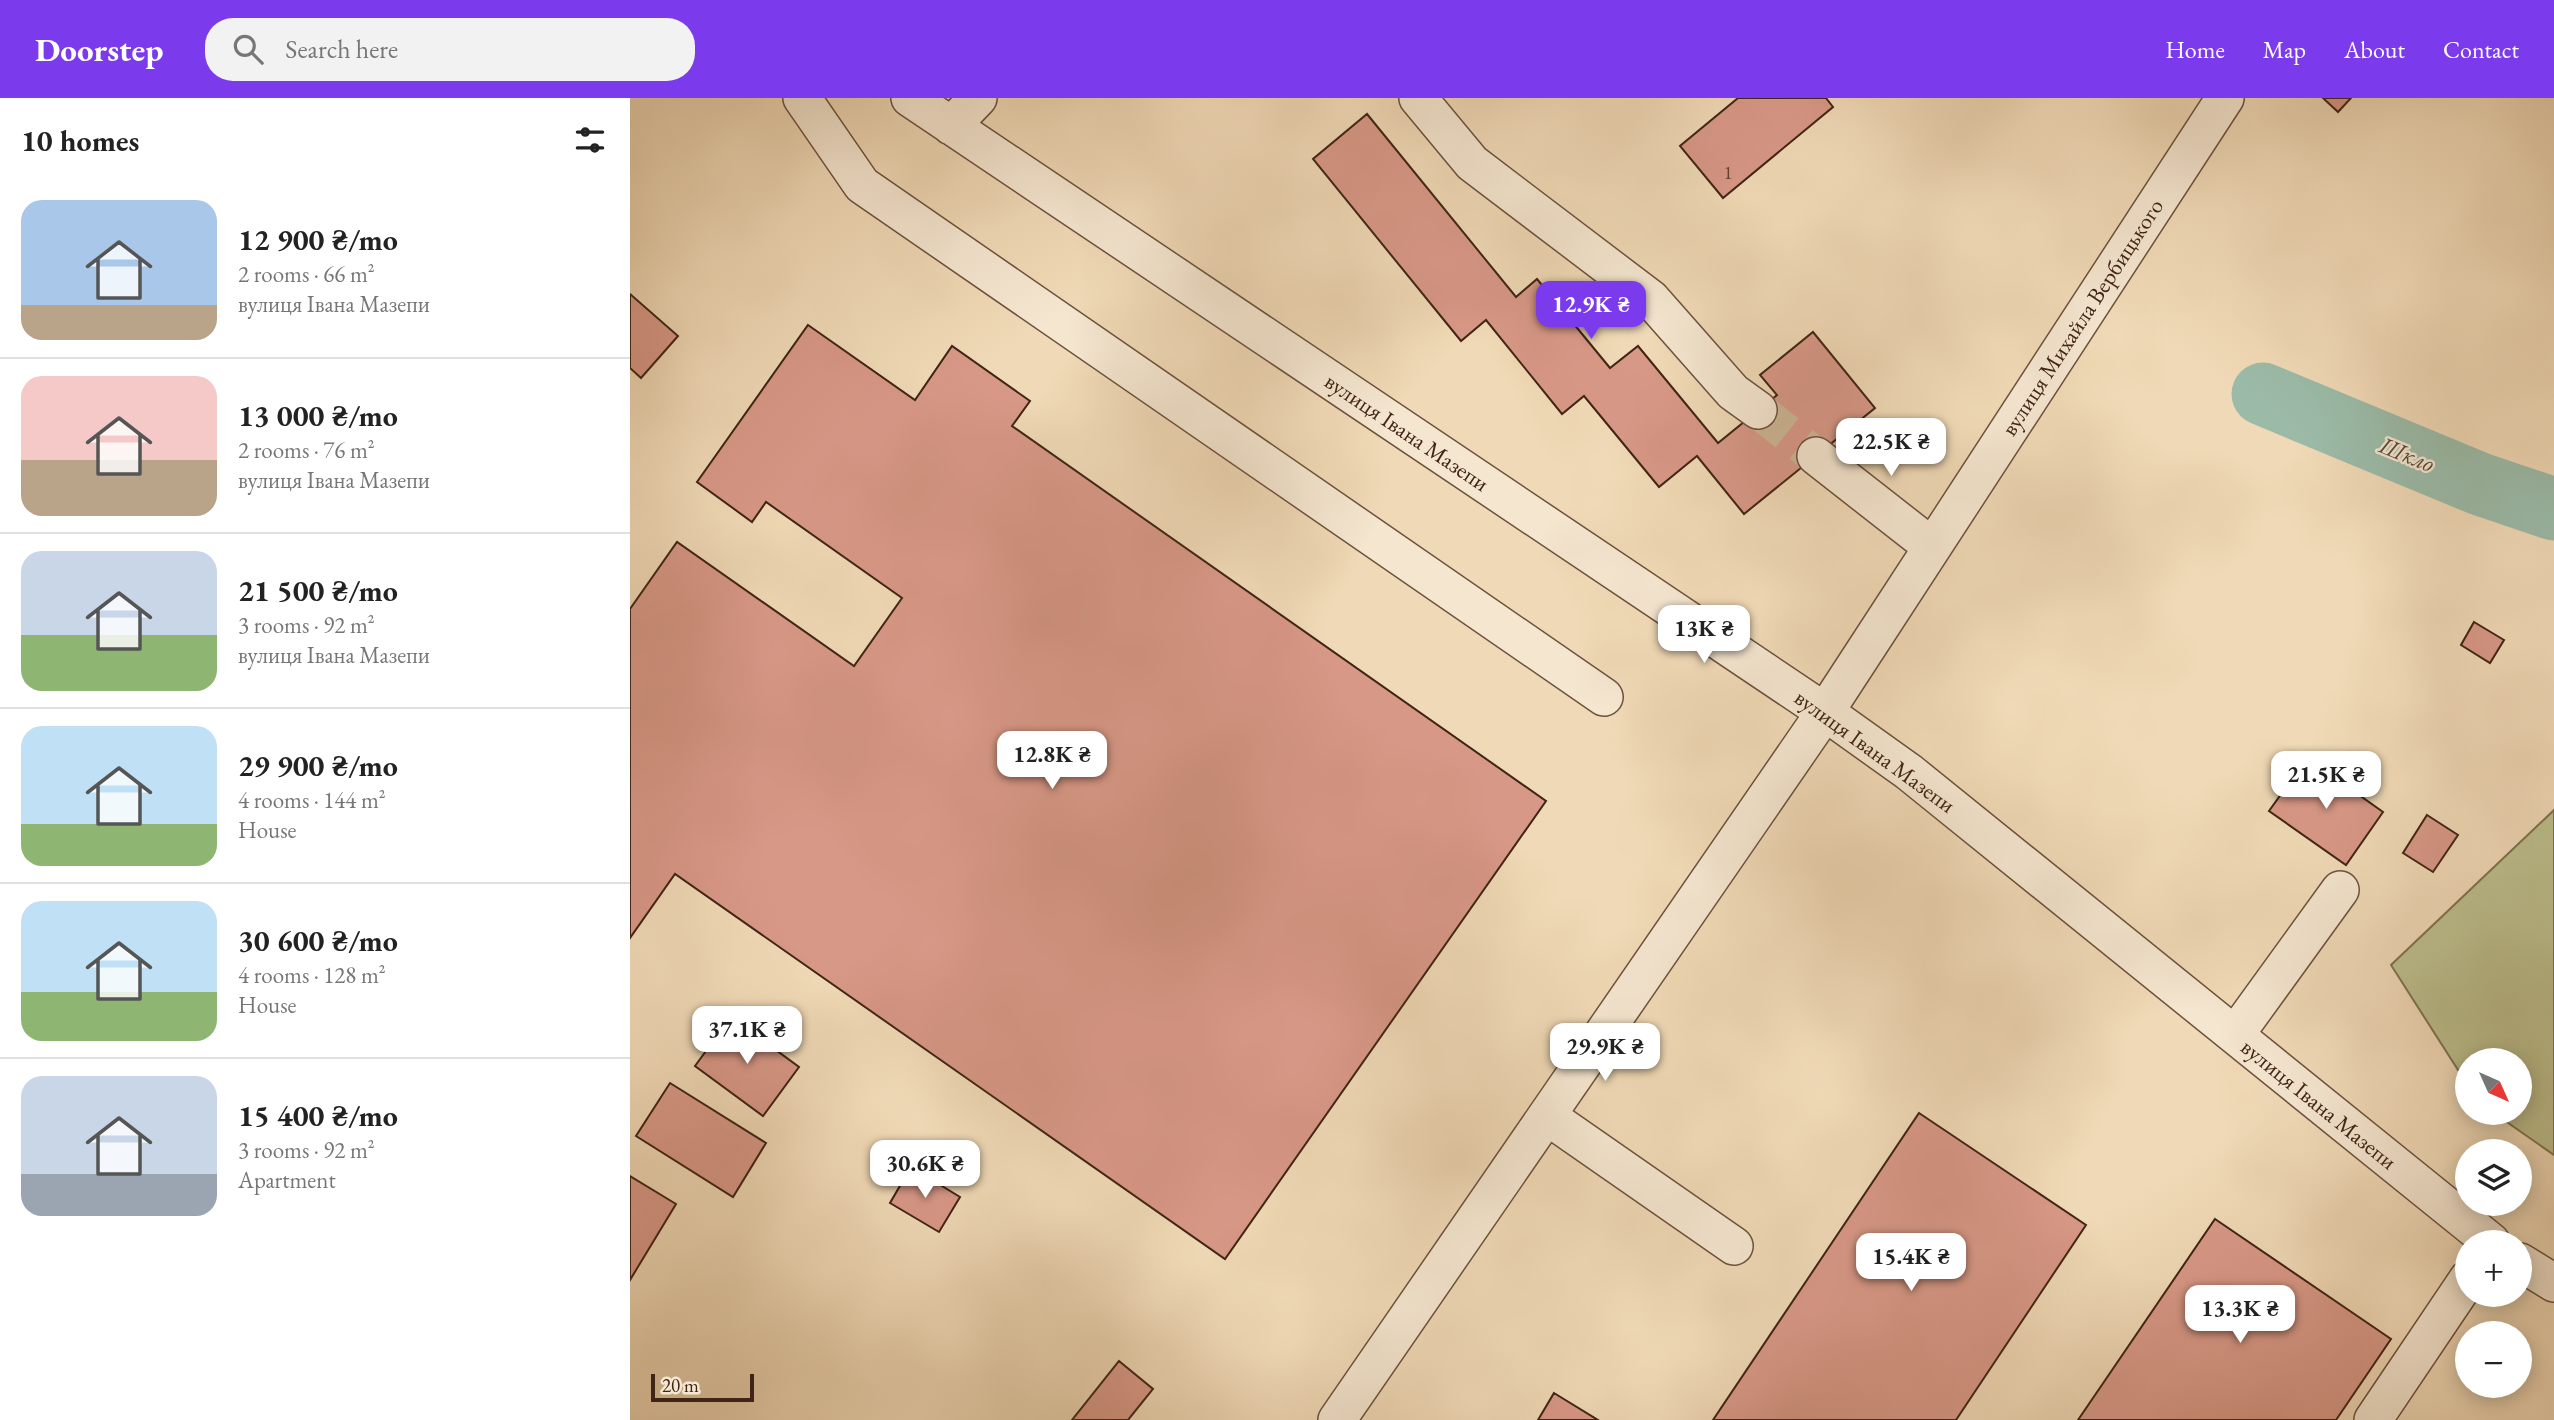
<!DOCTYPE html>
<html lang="en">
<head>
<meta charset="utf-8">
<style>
	:root { --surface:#fff; --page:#f2f2f2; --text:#222; --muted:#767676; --line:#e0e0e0; --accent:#7c3aed }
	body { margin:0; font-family:"EB Garamond",serif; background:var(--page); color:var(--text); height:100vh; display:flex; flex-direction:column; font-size:26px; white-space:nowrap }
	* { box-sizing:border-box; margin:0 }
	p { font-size:23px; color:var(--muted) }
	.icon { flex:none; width:38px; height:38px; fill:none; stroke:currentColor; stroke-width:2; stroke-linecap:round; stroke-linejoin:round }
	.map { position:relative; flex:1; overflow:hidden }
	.details { display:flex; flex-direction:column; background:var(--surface); width:630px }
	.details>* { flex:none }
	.needle { width:46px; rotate:135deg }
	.buttons { position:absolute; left:1825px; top:950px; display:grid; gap:14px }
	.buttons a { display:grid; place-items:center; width:77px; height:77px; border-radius:50%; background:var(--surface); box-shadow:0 4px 18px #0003; font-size:35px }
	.scale { position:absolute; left:21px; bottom:18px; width:103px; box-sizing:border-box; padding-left:7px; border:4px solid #402415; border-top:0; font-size:19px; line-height:24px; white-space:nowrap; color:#402415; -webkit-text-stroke:5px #f5e6d0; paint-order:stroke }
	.price { position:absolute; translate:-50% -60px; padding:0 16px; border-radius:14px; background:#fff; color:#222; font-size:23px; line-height:46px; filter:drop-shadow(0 2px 4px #0008) }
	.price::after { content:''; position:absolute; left:50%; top:42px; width:21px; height:16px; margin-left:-10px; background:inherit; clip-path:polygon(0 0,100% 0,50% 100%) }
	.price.selected { background:var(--accent); color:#fff }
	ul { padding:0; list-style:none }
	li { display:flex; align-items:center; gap:21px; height:175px; padding:0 21px }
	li+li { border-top:2px solid var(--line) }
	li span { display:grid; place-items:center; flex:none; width:196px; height:140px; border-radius:21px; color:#555 }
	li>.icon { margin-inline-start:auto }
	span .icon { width:84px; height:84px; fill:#fffc; stroke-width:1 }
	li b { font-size:30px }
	h2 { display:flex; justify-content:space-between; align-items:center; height:84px; padding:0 21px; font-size:30px }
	header { display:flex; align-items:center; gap:42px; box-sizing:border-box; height:98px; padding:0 35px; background:var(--accent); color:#fff }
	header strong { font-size:33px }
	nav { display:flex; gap:38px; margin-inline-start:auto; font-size:24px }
	.search { width:490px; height:63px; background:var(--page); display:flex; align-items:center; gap:18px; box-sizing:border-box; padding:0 24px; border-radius:28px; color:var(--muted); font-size:26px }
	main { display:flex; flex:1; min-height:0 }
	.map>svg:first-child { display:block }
	.green { fill:#bcbe8c; stroke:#7e7150; stroke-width:2 }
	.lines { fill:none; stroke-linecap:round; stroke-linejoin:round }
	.river { stroke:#9bbba8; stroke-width:63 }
	.building { fill:#d89887; stroke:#402415; stroke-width:2 }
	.minor-tunnel { stroke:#cdb596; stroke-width:37; stroke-dasharray:37 18; stroke-linecap:butt }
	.minor-casing { stroke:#6c513d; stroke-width:40 }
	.minor { stroke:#f5e6d0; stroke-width:37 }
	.labels { text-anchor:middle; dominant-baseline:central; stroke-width:5; stroke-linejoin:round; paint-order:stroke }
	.number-label { font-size:19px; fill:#664132 }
	.street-label { font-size:23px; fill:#402415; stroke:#f5e6d0 }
	.water-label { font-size:24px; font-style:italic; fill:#574a3a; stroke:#f5e6d0 }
</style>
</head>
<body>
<header>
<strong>Doorstep</strong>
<div class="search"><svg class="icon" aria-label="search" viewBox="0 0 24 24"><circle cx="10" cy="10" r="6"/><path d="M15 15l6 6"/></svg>Search here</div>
<nav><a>Home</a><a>Map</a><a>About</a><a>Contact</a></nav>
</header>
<main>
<section class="details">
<h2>10 homes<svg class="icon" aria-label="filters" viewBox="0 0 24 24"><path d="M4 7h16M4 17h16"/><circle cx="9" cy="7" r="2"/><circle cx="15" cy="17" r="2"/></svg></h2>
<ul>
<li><span style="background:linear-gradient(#a9c7e8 75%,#b9a48a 0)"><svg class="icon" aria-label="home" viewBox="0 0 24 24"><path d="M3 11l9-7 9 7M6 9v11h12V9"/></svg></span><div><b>12 900 ₴/mo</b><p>2 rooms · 66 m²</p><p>вулиця Івана Мазепи</p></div></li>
<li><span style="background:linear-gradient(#f6c9c9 60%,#b9a48a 0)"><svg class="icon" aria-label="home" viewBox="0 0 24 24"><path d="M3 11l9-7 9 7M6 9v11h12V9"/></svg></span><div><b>13 000 ₴/mo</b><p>2 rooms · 76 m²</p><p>вулиця Івана Мазепи</p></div></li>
<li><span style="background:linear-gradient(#c9d6e8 60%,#8fb573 0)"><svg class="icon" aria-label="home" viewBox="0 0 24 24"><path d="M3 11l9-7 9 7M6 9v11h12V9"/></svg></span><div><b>21 500 ₴/mo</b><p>3 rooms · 92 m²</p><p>вулиця Івана Мазепи</p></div></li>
<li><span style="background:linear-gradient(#bfe0f5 70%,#8fb573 0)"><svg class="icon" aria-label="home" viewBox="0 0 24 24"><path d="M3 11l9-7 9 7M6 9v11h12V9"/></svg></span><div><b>29 900 ₴/mo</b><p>4 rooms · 144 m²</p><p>House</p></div></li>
<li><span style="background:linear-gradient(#bfe0f5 65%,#8fb573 0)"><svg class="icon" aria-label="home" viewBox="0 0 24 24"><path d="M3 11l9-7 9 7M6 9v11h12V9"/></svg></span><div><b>30 600 ₴/mo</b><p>4 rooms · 128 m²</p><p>House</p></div></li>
<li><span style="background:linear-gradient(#c9d6e8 70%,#9aa5b1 0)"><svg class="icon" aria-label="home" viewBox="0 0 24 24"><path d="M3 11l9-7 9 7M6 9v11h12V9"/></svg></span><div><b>15 400 ₴/mo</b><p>3 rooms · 92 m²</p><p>Apartment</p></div></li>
</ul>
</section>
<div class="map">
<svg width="1924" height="1322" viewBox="0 0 1924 1322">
	<rect width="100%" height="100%" fill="#f0d9b6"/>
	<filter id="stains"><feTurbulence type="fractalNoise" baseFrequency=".00286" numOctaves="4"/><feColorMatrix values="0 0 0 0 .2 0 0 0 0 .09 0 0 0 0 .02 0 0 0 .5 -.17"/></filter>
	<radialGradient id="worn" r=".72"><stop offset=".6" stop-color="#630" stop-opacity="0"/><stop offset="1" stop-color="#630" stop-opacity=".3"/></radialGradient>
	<path class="green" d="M1924,712V1057L1864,1015H1890V962H1838L1837,986L1761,867Z"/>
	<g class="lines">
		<path class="river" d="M1633,296L1850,386L1924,411"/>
	</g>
	<path class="building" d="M1108,0H1196L1203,9L1093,100L1050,48Z
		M1693,0H1721L1708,14Z
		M737,16L886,199L907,181L980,270L1008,248L1088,345L1147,297L1130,277L1183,234L1245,310L1114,416L1067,358L1029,389L954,298L932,316L856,222L831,243L683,61Z
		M0,196L48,238L11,280L0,270Z
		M178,227L285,302L322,248L400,303L382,328L916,703L595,1161L45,776L0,840V511L47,444L224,568L272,500L136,404L122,424L67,384Z
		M1844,524L1874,542L1860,565L1831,547Z
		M1677,660L1753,714L1716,767L1639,713Z
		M1797,717L1828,737L1803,774L1773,755Z
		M101,919L169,969L133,1018L65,968Z
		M40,985L136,1045L103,1099L6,1038Z
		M1289,1015L1456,1127L1326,1322H1083Z
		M281,1069L330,1099L309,1134L260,1105Z
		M0,1078L46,1106L0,1182Z
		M1585,1121L1761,1241L1706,1322H1448Z
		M489,1263L523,1291L498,1322H442Z
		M924,1295L968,1322H908Z"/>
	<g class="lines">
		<path class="minor-tunnel" d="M1128,312L1186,358"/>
		<defs>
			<path id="minor" d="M172,0L232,87L974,599
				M280,0L1195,614L1279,674L1861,1144
				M788,0L842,65L1021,201L1103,294L1128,312
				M321,28L348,0
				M1186,358L1301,448
				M1605,937L1710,792
				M917,1018L1104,1148
				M1890,1164L1924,1185
				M707,1322L1195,614L1595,0
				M1743,1322L1838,1181"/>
		</defs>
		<use href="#minor" class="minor-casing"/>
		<use href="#minor" class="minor"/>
	</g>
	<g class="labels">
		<g class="number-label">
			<text x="1098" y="74">1</text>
		</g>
		<g class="street-label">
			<text transform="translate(1452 219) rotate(-57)">вулиця Михайла Вербицького</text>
			<text transform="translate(777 334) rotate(34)">вулиця Івана Мазепи</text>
			<text transform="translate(1245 653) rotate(36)">вулиця Івана Мазепи</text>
			<text transform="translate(1689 1006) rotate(39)">вулиця Івана Мазепи</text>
		</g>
		<g class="water-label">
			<text transform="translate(1777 356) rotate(22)">Шкло</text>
		</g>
	</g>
	<rect width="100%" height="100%" filter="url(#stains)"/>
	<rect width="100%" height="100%" fill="url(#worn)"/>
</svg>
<div class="buttons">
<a><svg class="needle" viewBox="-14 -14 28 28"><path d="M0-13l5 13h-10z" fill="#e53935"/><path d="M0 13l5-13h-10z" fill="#767676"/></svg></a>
<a><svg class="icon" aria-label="layers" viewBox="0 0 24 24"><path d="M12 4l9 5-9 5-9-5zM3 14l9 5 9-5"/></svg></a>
<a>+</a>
<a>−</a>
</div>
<div class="scale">20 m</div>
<b class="price selected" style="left:961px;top:243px">12.9K ₴</b>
<b class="price" style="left:1261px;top:380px">22.5K ₴</b>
<b class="price" style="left:1074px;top:567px">13K ₴</b>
<b class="price" style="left:422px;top:693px">12.8K ₴</b>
<b class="price" style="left:1696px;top:713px">21.5K ₴</b>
<b class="price" style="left:117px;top:968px">37.1K ₴</b>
<b class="price" style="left:975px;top:985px">29.9K ₴</b>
<b class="price" style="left:295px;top:1102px">30.6K ₴</b>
<b class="price" style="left:1281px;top:1195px">15.4K ₴</b>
<b class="price" style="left:1610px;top:1247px">13.3K ₴</b>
</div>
</main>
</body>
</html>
